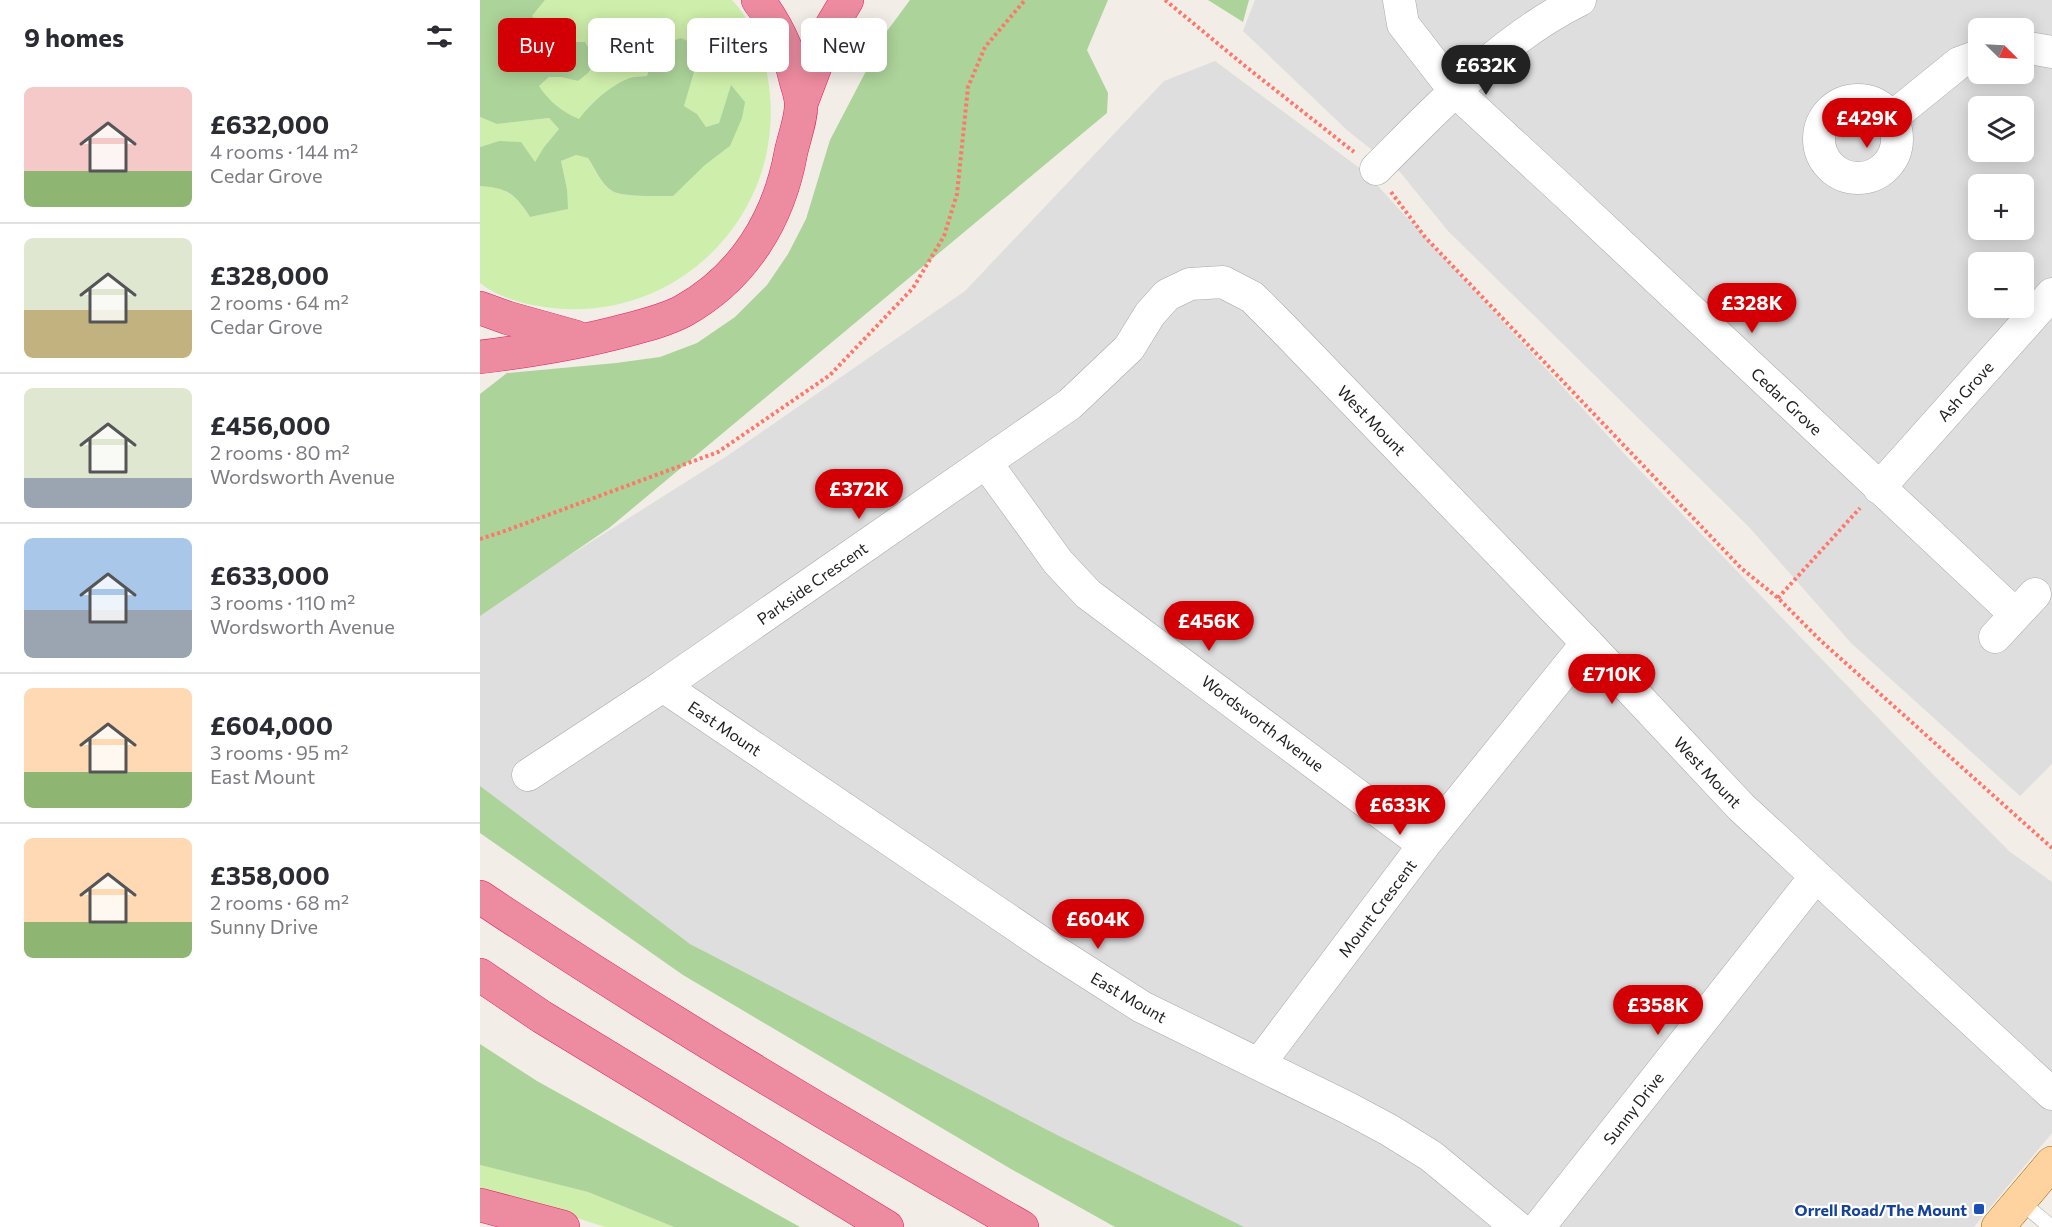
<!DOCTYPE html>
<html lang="en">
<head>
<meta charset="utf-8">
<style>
	:root { --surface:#fff; --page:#f2f2f3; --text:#2b2b33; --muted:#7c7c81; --line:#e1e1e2; --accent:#d20005 }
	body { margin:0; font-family:Commissioner,sans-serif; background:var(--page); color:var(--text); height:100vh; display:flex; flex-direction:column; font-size:22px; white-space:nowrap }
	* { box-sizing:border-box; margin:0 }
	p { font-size:20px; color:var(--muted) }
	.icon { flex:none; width:33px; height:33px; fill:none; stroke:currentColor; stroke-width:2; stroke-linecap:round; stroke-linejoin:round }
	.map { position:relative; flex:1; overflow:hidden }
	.panel { display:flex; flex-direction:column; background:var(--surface); width:480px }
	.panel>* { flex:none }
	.guide { position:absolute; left:18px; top:18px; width:570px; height:54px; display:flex; gap:12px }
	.needle { width:39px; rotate:114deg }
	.tools { position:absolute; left:1488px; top:18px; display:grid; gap:12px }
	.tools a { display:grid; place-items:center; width:66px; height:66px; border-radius:9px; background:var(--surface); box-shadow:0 3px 15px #0003; font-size:30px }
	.price { position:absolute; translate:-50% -51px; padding:0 14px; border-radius:21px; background:var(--accent); color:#fff; font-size:20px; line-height:39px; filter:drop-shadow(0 2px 3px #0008) }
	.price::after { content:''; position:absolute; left:50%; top:36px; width:18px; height:14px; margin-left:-9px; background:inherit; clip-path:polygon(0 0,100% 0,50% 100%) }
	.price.on { background:#222; color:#fff }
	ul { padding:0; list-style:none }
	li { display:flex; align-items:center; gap:18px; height:150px; padding:0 24px }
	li+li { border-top:2px solid var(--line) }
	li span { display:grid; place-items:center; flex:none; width:168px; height:120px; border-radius:9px; color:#555 }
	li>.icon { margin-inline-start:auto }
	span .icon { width:72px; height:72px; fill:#fffc; stroke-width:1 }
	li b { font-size:26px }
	h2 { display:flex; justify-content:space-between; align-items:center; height:72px; padding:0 24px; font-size:26px }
	.pill { padding:0 21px; border-radius:9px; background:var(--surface); box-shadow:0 3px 15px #0003; font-size:21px; line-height:54px }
	.pill.on { background:var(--accent); color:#fff }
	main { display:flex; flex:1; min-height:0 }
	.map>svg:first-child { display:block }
	.residential { fill:#dfdede; fill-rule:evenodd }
	.grass { fill:#ceeeab }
	.forest { fill:#acd399 }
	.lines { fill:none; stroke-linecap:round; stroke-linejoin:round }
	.lane-casing { stroke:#a8a8a8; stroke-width:16 }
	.street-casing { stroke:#a8a8a8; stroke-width:33 }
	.primary-casing { stroke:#9e6600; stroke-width:34 }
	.highway-casing { stroke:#e71d67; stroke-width:34 }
	.path { stroke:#ff766b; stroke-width:4; stroke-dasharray:3 3; stroke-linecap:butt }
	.lane { stroke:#fff; stroke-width:15 }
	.street { stroke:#fff; stroke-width:32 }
	.primary { stroke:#ffd39f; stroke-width:33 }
	.highway { stroke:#ed8ba0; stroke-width:33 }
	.transit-dot { fill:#1a4fb4; stroke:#fff; stroke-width:2 }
	.labels { text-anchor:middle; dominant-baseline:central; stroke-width:4.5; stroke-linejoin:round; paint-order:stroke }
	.street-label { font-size:16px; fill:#212121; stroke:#fff }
	.transit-label { font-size:16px; font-weight:bold; fill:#164399; stroke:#fff; text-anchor:end }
</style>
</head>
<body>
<main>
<section class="panel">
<h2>9 homes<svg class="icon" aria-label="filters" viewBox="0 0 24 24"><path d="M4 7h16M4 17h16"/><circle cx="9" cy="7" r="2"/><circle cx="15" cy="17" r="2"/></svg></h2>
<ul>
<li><span style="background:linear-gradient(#f6c9c9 70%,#8fb573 0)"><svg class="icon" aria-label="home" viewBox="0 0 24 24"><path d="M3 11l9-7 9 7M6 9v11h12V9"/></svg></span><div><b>£632,000</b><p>4 rooms · 144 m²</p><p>Cedar Grove</p></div></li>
<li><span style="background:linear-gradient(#dfe7d0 60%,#c2b280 0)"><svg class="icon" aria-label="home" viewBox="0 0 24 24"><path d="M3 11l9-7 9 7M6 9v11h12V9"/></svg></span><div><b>£328,000</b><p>2 rooms · 64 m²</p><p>Cedar Grove</p></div></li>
<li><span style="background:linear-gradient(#dfe7d0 75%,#9aa5b1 0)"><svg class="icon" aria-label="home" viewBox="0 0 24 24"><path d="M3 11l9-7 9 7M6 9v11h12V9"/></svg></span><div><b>£456,000</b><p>2 rooms · 80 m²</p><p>Wordsworth Avenue</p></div></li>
<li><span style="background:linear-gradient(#a9c7e8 60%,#9aa5b1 0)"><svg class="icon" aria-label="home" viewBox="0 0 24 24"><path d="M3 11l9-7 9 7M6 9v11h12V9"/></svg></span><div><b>£633,000</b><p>3 rooms · 110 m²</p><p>Wordsworth Avenue</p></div></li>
<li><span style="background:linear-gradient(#ffd9b3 70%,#8fb573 0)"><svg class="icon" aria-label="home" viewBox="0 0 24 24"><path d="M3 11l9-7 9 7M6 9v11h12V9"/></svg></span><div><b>£604,000</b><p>3 rooms · 95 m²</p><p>East Mount</p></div></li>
<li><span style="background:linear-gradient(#ffd9b3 70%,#8fb573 0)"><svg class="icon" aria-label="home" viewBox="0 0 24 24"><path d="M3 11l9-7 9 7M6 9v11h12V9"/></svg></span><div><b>£358,000</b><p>2 rooms · 68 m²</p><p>Sunny Drive</p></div></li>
</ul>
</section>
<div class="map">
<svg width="1572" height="1227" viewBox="0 0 1572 1227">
	<rect width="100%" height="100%" fill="#f2eee7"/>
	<path class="residential" d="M775,0H1572V764L1540,796L1372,644L1268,526L968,231L920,172L868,131L763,31ZM1498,28H1544V74H1498ZM1498,106H1544V152H1498ZM1498,184H1544V230H1498ZM1498,262H1544V308H1498Z
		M735,61L885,172L1151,461L1433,754L1529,851L1572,882V1133L1494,1227H739L391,1050L169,920L0,792V612L247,456L485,291L684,81Z"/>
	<path class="grass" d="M65,0H252C276,26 287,59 290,95C301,218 196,322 72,308C48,305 20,299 0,283V186C28,188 35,195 50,217L87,209V189L81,161L96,155L108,158C114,169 122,186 134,192C147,197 178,196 192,196L225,165L250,146L251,86L239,123L226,127L217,114L204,106L218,59L217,46L201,38L174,57L167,77C160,77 153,76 147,79C128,87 110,103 99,120C82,112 69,101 59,86L69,77H81L98,81L87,42L71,50L64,45L52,16Z
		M0,117L17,124L69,118L79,129L64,147L55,163L19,141L0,147Z
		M0,1165L108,1192L194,1227H125L50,1203L0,1190Z"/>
	<path class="forest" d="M0,0H65L52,16L67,31L64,45L71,49L87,42H105L116,61L108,73L98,81L81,77H69L59,86C69,101 82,112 99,119C111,103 128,87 147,79C153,76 160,77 167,76C176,53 175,46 201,38L217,45L218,59L204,106L217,114L226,127L239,123L251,85L265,102L262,118L250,146L225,165L193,196C178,196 147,197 134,192C122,186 115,169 108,158L96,155L81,161L87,189L88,209L50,217C35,194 28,188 0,186V147L19,141L41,142L55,162L64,147L79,129L69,118L17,124L0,117Z
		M430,0H628L607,50L628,93L627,113L129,528L0,616V394L27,373L136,363L180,357L217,343L255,317L287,285L308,254L326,219L350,140L407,31Z
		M728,0H769L763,22Z
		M0,786L210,944L577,1135L764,1227H635L531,1169L203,975L0,833Z
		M0,1044L57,1081L320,1227H194L108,1192L0,1165Z"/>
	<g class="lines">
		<defs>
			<path id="lane" d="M1540,1201L1571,1227"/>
			<path id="street" d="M919,0L923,24L974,90L1091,198L1535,614
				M1544,49H1555L1572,52
				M1339 139a39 39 0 1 1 78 0a39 39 0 1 1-78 0Z
				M1411,118L1479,63L1498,56
				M896,169C958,107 1021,39 1100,0
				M507,464L578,562L608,594L944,845
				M1399,488L1572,294
				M1515,637L1555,594
				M183,686L568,947L662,1007L868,1108L909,1130L951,1156L1037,1227
				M48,775L183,686L590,404L649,348L670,314L687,295L710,284L743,282L772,297L803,328L1107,643L1261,807L1572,1094
				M779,1064L944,845L1107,643
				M1059,1227L1336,876"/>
			<path id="primary" d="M1518,1227L1572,1163"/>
			<path id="highway" d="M321,104L349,30L367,0
				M0,308L28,318L96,337
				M0,357C49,351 99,343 147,330C166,325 186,320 203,311C264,277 299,219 311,152C314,138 322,117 321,103C321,96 318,88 316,81C309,50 297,25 278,0
				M0,897C176,1014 358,1123 542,1227
				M0,975L62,1017L407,1227
				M0,1205L83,1227"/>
		</defs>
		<use href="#lane" class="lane-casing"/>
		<use href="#street" class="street-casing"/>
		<use href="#primary" class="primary-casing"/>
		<use href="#highway" class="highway-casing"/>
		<path class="path" d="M685,0L765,66L874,152
			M911,192L945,237L1261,568L1298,598L1341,641L1572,848
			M0,539L22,532L238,452L350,375L433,288L464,236L477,194L488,87L505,47L545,0
			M1298,598L1380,508"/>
		<use href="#lane" class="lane"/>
		<use href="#street" class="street"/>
		<use href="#primary" class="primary"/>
		<use href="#highway" class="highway"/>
	</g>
	<rect class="transit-dot" x="1493" y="1203" width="12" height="12" rx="3"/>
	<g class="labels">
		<g class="street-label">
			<text transform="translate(1485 391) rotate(-48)">Ash Grove</text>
			<text transform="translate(1307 401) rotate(43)">Cedar Grove</text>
			<text transform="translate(892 420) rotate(46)">West Mount</text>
			<text transform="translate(332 583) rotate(-35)">Parkside Crescent</text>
			<text transform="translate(783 723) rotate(37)">Wordsworth Avenue</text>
			<text transform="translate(245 728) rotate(34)">East Mount</text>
			<text transform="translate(1228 772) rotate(47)">West Mount</text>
			<text transform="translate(897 908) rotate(-53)">Mount Crescent</text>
			<text transform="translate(649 997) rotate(30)">East Mount</text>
			<text transform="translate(1153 1108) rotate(-52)">Sunny Drive</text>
		</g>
		<g class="transit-label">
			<text x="1487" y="1209">Orrell Road/The Mount</text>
		</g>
	</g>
</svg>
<div class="tools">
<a><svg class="needle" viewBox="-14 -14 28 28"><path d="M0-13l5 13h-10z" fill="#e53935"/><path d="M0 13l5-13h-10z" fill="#7c7c81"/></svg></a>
<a><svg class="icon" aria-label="layers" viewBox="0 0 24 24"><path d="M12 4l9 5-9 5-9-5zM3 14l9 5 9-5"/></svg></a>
<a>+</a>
<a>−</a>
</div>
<b class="price on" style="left:1006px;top:96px">£632K</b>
<b class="price" style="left:1387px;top:149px">£429K</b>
<b class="price" style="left:1272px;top:334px">£328K</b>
<b class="price" style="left:379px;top:520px">£372K</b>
<b class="price" style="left:729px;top:652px">£456K</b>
<b class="price" style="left:1132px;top:705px">£710K</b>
<b class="price" style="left:920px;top:836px">£633K</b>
<b class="price" style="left:618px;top:950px">£604K</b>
<b class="price" style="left:1178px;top:1036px">£358K</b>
<div class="guide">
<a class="pill on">Buy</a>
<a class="pill">Rent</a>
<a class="pill">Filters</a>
<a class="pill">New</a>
</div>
</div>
</main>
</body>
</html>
